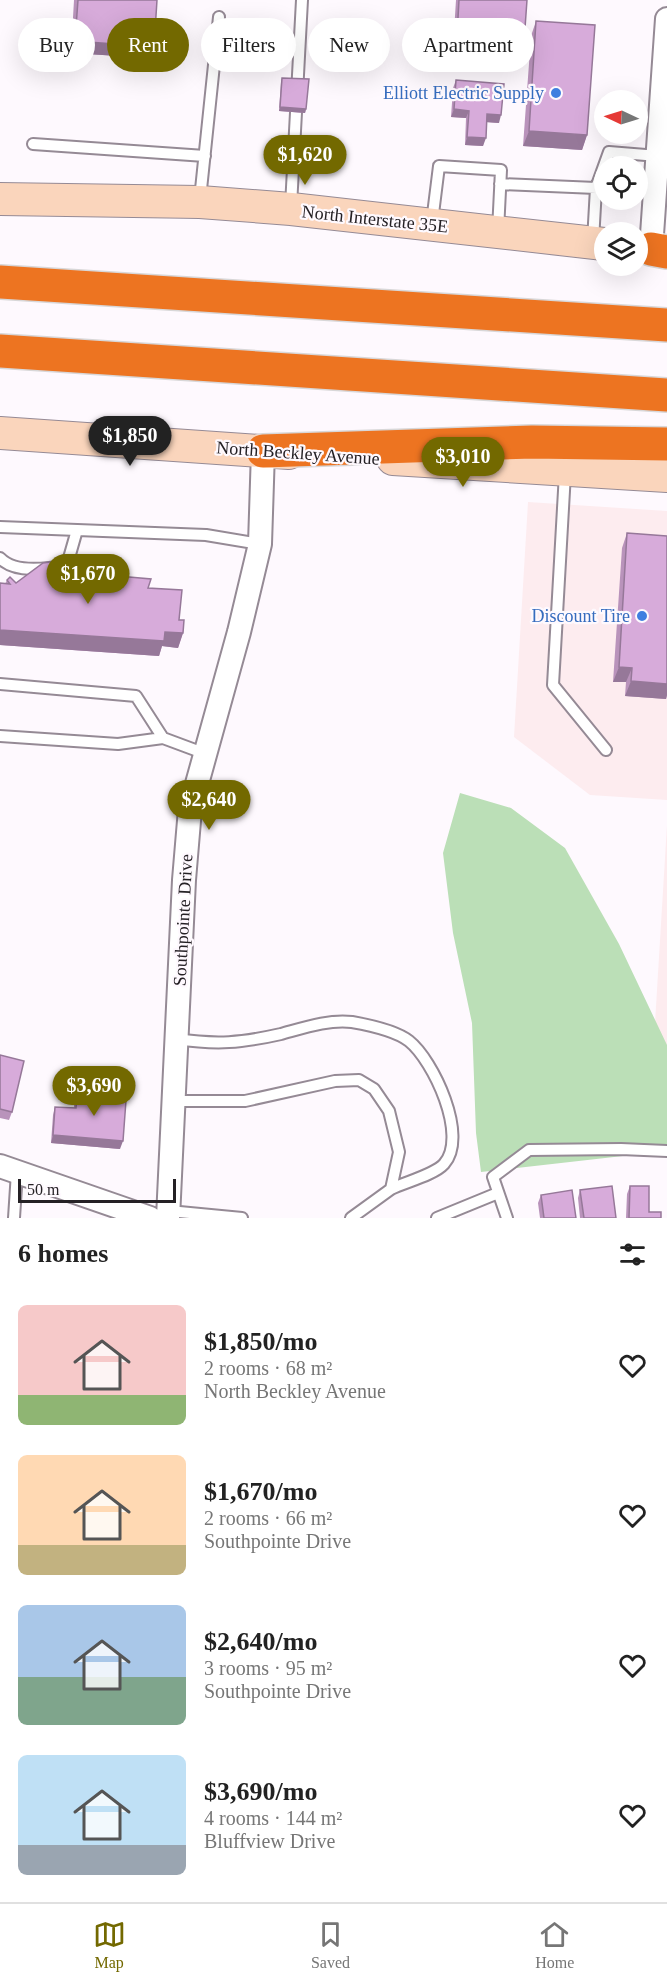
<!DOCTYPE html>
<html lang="en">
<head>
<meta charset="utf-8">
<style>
	:root { --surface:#fff; --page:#f6f6f6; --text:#222; --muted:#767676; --line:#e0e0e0; --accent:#736900 }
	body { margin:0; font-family:"Times New Roman",serif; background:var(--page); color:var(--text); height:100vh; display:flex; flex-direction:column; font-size:22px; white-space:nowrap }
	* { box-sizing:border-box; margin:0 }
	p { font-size:20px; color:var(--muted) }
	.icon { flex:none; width:33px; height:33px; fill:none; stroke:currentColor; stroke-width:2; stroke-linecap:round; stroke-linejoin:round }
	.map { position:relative; height:1218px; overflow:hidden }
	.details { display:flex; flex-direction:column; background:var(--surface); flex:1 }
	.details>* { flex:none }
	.banner { position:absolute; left:18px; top:18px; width:632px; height:54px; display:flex; gap:12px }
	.needle { width:39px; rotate:274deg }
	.tools { position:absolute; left:594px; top:90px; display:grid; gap:12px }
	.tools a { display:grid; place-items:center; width:54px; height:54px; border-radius:50%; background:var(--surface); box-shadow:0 6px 24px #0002; font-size:30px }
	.scale { position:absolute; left:18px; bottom:15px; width:158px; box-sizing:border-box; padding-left:6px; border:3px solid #252125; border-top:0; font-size:16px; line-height:21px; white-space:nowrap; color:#252125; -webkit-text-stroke:4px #fef9fe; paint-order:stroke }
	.price { position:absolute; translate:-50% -51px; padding:0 14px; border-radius:21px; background:var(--accent); color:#fff; font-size:20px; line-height:39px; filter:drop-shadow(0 2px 3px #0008) }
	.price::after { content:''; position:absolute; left:50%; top:36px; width:18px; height:14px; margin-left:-9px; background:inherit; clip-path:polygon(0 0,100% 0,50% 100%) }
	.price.current { background:#222; color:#fff }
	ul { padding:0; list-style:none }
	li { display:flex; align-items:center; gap:18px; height:150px; padding:0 18px }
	li span { display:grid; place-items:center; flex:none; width:168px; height:120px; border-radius:9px; color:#555 }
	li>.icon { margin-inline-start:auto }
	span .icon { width:72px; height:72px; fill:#fffc; stroke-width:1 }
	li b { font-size:26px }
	h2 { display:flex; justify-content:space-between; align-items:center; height:72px; padding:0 18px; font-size:26px }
	.tag { padding:0 21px; border-radius:27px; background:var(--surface); box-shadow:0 6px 24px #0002; font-size:21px; line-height:54px }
	.tag.current { background:var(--accent); color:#fff }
	.tab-bar { display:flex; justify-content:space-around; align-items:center; height:84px; border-top:2px solid var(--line); background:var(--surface); font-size:16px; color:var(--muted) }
	.tab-bar a { display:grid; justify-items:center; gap:3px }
	.tab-bar .current { color:var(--accent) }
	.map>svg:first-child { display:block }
	.commercial { fill:#fdecef }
	.green { fill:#bbdfb7 }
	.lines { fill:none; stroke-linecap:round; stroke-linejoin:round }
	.service-casing { stroke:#958a95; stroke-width:14 }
	.minor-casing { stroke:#958a95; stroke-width:26 }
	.secondary-casing { stroke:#958a95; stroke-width:34 }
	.motorway-casing { stroke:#d8d7d8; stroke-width:36 }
	.service { stroke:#fff; stroke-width:10 }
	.minor { stroke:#fff; stroke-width:22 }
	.secondary { stroke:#fad5bc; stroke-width:32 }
	.motorway { stroke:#ed7421; stroke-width:33 }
	.wall { fill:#b993bb }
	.shaded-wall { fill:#967899 }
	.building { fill:#d7abda; stroke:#967899; stroke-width:1.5 }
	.shop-dot { fill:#3f7fe0; stroke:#fef9fe; stroke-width:2 }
	.labels { text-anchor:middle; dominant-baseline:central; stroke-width:4.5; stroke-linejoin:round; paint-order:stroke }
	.shop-label { font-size:18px; fill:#366cbe; stroke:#fef9fe; text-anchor:end }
	.street-label { font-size:18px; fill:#252125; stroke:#fef9fe }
</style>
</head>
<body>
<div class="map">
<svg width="667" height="1218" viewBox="0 0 667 1218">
	<rect width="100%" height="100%" fill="#fef9fe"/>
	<path class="commercial" d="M528,502L667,511V800L590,795L514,737Z
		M667,825V1156L647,1155Z"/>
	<path class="green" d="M460,793L511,808L565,848L619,944L667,1045V1151L481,1172L476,1133L472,1023L453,933L443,853Z"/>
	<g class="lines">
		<defs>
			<path id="service" d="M33,144L205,156
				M500,184L596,188L593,241
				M596,188L609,152L658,156
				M200,199L219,17
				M291,206L302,0
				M432,222L439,166L501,170L498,231
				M565,473L553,685L606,750
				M0,527L206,535L260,544
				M0,558C15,574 47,569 67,565L77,530
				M0,684L136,696L163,738L206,754
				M0,736L118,744L163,738
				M177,1039C217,1045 241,1043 281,1034C303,1028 329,1019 352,1022C369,1025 395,1030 409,1041C433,1060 469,1136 444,1164C434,1175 405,1182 391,1189
				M174,1101H245L335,1081L359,1080L374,1089L389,1111L399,1152L391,1189L351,1218
				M169,1211L242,1218
				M14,1218L17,1172
				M437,1218L498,1193
				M507,1218L493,1177L529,1150L621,1149L667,1151"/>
			<path id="minor" d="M651,249L667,19
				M0,1166L150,1218
				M168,1218L184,880L190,809L239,632L260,544L263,451"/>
			<path id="secondary" d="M0,199L200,202L291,209L604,244
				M0,433L289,453
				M393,459L667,476"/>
			<path id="motorway" d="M651,249L667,252
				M0,282L667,325
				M0,351L667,395
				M263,451L532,442L667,444"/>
		</defs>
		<use href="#service" class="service-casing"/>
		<use href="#minor" class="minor-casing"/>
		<use href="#secondary" class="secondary-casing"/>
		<use href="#motorway" class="motorway-casing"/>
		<use href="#service" class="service"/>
		<use href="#minor" class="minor"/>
		<use href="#secondary" class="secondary"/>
		<use href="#motorway" class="motorway"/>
	</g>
	<path class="wall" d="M74,0H157L150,58L71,53Z
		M456,0H527L519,68L495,66L496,51L453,48Z
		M536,21L587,135L582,150L523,146L531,36Z
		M282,78L306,109L305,113L279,111L281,82Z
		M456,80L499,123L487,122L483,146L465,145L466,118L451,117L453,88Z
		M627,533L667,536V695L666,699L625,696L626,682H613L622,548Z
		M107,575L148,588L179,620L183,633L178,648L162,646L159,656L0,645V583L5,584L7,580L16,583L103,587Z
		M0,1055L12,1112L9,1120L0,1118Z
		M106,1085L120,1149L51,1143L53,1115L55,1107L74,1108V1104L77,1096L103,1098V1093Z
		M630,1186L649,1212L661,1218H626L627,1194Z
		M580,1190L616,1218H580L578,1198Z
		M541,1195L576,1218H540L538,1203Z"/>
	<path class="shaded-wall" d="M457,36L500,39L496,51L453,48Z
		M75,41L154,47L150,58L71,53Z
		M499,54L523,56L519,68L495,66Z
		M280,107L306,109L305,113L279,111Z
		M454,109L469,111L466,118L451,117Z
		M487,114L501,115L499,123L484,122Z
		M529,131L587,135L582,150L523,146Z
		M467,137L486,138L483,146L465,145Z
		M101,572L95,587L92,586Z
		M0,630L165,632L183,633L178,648L162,646L159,656L0,645Z
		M619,667L632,668L626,682H613Z
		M631,681L667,684V695L666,699L625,696Z
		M53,1135L123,1141L120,1149L51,1143Z"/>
	<path class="building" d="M78,0H157L154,47L75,41Z
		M459,0H527L523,56L499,54L500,39L457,36Z
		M536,21L595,25L587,135L529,131Z
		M282,78L309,79L306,109L280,107Z
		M456,80L504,84L501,115L487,114L486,138L467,137L469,111L454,109Z
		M627,533L667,536V684L631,681L632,668L619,667Z
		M57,561L88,564L101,572L92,586L106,587L107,575L151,579L148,588L182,590L179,620H184L183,633L165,632L164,641L0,630V583L10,584L7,580L10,577L16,583L43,563Z
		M0,1055L24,1061L12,1112L0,1109Z
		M106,1085L127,1087L123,1141L53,1135L55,1107L76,1108L77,1096L105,1098Z
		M612,1186L616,1218H584L580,1190Z
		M630,1186H649V1212H661V1218H629Z
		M572,1190L576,1218H544L541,1195Z"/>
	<g class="shop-dot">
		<circle cx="556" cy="93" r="6"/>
		<circle cx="642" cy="616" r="6"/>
	</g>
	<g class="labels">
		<g class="shop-label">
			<text x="544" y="93">Elliott Electric Supply</text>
			<text x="630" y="616">Discount Tire</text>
		</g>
		<g class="street-label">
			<text transform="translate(375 219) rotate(6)">North Interstate 35E</text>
			<text transform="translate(298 453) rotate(4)">North Beckley Avenue</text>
			<text transform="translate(183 920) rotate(-87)">Southpointe Drive</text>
		</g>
	</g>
</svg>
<div class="tools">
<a><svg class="needle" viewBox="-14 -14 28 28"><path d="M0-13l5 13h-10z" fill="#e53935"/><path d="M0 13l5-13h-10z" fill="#767676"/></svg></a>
<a><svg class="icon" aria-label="locate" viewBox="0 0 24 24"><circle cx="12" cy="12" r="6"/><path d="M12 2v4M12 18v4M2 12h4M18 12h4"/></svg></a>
<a><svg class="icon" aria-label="layers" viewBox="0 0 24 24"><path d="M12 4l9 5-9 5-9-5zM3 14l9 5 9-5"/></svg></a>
</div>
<div class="scale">50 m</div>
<b class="price" style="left:305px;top:186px">$1,620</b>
<b class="price current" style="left:130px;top:467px">$1,850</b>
<b class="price" style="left:463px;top:488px">$3,010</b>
<b class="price" style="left:88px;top:605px">$1,670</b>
<b class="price" style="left:209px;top:831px">$2,640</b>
<b class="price" style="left:94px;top:1117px">$3,690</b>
<div class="banner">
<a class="tag">Buy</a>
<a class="tag current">Rent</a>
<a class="tag">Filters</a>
<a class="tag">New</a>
<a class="tag">Apartment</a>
</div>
</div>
<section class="details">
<h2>6 homes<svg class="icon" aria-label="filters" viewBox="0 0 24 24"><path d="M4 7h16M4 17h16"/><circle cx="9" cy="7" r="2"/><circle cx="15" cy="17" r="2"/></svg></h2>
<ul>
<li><span style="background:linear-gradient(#f6c9c9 75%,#8fb573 0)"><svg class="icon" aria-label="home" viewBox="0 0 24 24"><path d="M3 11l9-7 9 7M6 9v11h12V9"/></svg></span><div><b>$1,850/mo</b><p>2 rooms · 68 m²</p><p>North Beckley Avenue</p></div><svg class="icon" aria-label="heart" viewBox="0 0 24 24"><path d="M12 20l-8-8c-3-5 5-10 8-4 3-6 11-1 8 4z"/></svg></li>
<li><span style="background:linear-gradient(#ffd9b3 75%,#c2b280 0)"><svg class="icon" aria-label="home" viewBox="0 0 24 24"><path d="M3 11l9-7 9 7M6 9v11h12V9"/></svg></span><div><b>$1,670/mo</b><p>2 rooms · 66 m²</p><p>Southpointe Drive</p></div><svg class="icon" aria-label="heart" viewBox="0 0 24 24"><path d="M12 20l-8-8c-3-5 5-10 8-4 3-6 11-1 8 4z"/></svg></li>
<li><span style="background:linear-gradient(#a9c7e8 60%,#7fa58c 0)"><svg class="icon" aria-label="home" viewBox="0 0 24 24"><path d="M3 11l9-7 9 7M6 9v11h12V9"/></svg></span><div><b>$2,640/mo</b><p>3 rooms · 95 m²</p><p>Southpointe Drive</p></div><svg class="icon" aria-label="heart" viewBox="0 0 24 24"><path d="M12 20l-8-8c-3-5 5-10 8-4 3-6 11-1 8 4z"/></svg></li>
<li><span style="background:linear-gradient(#bfe0f5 75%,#9aa5b1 0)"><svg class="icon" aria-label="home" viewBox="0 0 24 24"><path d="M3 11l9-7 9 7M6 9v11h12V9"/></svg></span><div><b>$3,690/mo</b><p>4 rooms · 144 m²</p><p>Bluffview Drive</p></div><svg class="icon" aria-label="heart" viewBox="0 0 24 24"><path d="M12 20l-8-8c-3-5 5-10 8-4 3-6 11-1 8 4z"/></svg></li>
</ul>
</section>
<nav class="tab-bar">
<a class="current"><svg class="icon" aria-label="map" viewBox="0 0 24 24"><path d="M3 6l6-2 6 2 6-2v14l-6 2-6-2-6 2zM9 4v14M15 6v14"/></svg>Map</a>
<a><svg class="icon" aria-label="saved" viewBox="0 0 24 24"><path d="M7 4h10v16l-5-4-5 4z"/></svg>Saved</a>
<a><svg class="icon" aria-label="home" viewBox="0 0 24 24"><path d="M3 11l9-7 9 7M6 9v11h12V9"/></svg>Home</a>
</nav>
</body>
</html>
